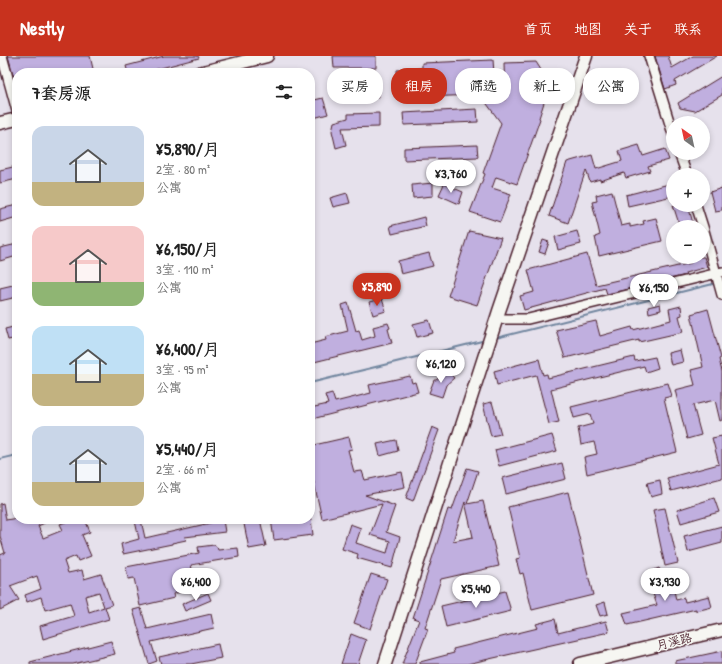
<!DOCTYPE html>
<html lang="zh">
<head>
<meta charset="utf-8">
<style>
	:root { --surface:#fff; --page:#f6f6f6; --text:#222; --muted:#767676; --accent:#c8321e }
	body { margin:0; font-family:"Patrick Hand","LXGW WenKai TC",sans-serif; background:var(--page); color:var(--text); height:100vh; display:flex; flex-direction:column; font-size:15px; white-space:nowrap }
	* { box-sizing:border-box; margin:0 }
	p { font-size:13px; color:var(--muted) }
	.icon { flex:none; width:22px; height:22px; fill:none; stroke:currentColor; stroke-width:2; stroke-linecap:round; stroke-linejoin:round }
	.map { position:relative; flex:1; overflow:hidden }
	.details { position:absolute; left:12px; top:12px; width:303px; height:456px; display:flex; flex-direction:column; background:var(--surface); border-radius:16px; box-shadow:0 2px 6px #0003 }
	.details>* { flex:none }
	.hud { position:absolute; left:327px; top:12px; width:335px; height:36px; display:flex; gap:8px }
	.needle { width:26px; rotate:327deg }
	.controls { position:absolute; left:666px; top:60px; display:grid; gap:8px }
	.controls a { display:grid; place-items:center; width:44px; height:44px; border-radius:50%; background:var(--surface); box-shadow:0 2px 6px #0003; font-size:20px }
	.price { position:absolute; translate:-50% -34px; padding:0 9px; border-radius:14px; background:#fff; color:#222; font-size:13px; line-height:26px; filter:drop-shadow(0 1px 2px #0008) }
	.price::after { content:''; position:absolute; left:50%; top:24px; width:12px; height:9px; margin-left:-6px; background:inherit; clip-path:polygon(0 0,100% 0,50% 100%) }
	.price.current { background:var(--accent); color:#fff }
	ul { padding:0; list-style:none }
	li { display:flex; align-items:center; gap:12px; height:100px; padding:0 20px }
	li span { display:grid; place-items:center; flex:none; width:112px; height:80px; border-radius:12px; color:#555 }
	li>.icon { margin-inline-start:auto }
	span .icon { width:48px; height:48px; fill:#fffc; stroke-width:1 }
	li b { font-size:17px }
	h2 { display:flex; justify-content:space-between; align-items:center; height:48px; padding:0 20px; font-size:17px }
	.chip { padding:0 14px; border-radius:16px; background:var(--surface); box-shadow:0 2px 6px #0003; font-size:14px; line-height:36px }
	.chip.current { background:var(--accent); color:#fff }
	header { display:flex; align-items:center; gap:24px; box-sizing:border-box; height:56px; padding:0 20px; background:var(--accent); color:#fff }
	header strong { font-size:19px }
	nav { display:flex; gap:22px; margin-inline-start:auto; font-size:14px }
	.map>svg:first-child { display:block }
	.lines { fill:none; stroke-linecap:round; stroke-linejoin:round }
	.stream { stroke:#70859e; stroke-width:2 }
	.building { fill:#c0afdf; stroke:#4a1f2b; fill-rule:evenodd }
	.street-casing { stroke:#4a1f2b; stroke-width:12 }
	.secondary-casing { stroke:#4a1f2b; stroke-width:15 }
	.street { stroke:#f6f6f2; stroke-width:9 }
	.secondary { stroke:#f6f6f2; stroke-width:12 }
	.labels { text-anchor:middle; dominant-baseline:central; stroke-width:3; stroke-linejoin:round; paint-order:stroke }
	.street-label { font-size:12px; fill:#4a1f2b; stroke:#f6f6f2 }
</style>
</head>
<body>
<header>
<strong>Nestly</strong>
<nav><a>首页</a><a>地图</a><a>关于</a><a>联系</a></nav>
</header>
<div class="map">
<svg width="722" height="608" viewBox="0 0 722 608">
	<rect width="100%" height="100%" fill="#e6e1ec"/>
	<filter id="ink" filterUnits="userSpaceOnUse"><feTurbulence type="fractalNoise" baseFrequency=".025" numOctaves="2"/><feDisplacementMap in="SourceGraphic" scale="8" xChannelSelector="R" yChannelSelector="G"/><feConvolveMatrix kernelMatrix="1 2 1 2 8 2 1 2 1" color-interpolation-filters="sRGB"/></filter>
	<g filter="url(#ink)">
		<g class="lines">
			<path class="stream" d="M496,282L717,227
				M310,327L486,284
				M0,403L17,399"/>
		</g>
		<path class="building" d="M8,0H90L94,17H17V32Z
			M164,0H198L199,2L142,17H128L126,10Z
			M333,0H376V12H334Z
			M655,0H668L672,12L693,0H717L675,25L676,29L665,33Z
			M493,4L496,44H505L504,7L536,6L550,28L539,62L540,63L517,128L496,121L492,132L511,138L500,166L470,156L485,118L483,117L501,67L476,33V39L398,42L397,14L422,12V7Z
			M722,20V39L695,55L680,52L678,47Z
			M378,28L379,41L339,42V29Z
			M323,42L328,58L310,63V45Z
			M477,53L478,66L404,69L403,57Z
			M379,57V71L342,72L346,89L336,92L332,75L334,66L348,62V58Z
			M477,89L478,101L404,104V92Z
			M639,89L643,100L665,93L669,104L648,110L650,115L626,122L624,117L600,125V123L590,126L586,114L568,167L549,160L567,106L592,99L596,113L622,105L619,95Z
			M17,110V123L0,127V114Z
			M433,127V140L413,142L412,129Z
			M673,127V140L628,150L626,139Z
			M444,128L463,136L459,148L439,139Z
			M722,132V154L715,155L710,136Z
			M612,135L621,170L630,168V171L644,168L643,165L656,162L662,185L599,200L595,181L600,179L592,146L597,145L596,139Z
			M347,137L350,147L333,151L330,142Z
			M17,149V161L0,166V153Z
			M673,149H688L694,171H680Z
			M424,161L426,170L392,178L390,170Z
			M469,175L501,182L477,249L448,240Z
			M577,175L581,188L558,194L555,181Z
			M543,184L549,186L545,198L539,196Z
			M17,188V200L0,205V192Z
			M429,197L433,210L401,218L398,205Z
			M587,198L596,229L691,207L689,201H704L707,211L685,217L686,219L607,238L605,232L524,254L520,240L534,236L528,214Z
			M17,228V241L0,245V232Z
			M382,243L386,255L373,259L369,246Z
			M348,247L356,275L359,274L362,284L375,280L373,271L388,267L390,272L388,273L392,287L314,306V304L310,305V288L326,284L325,281L348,275L342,249Z
			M660,248L661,254L649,257L648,251Z
			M681,250L682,259L679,260L683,276L639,286V284L565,302L556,274L596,265L600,280L632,271L633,274L671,264L669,253Z
			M708,253L721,302L719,303L722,316V364L720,365L715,344L693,349L701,379L687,383L675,334L695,329L691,314L703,311L691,258Z
			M429,264L433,277L417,281L413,268Z
			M17,270V282L8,284L5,273Z
			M680,294L683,306L671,309L668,297Z
			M634,301L635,305L655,301L658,312L646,316L644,310L551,333L559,366L549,368L536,319L497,329L494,315L539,303L543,319L547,318L548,322Z
			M448,315L454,322L446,329L442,341L429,337L434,324H436Z
			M410,320L412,327L415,326L418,336L312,363L310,352L328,348L325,339L332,337L335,346L371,337L369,329Z
			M668,327L672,340L664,342L677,396L587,418L584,401L597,398L594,386L581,389L578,372L593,368L590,358L574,362L571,351Z
			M492,346L501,378L491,380L483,348Z
			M432,371L439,374L413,445L406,442Z
			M552,379L557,395L499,410L495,394Z
			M722,380V422L671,435L667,422L719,408L712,382Z
			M349,381L352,393L348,394L354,416L362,415L365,424L402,416L405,431L365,439L395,450L386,476L400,481L392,512L357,502L358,498L342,493L350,468L361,472L356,487L387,497L390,485L370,479L382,448L322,463L310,409V390Z
			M396,384L398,395L380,400L377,388Z
			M562,407L566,423L506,438L502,422Z
			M467,412L478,415L467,448L483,445L499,510L441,523L425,572L428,573L415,608H402L419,564L413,562L448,453L452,454ZM465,446L473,481L453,485Z
			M660,424L662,438L651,441L647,427Z
			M568,436L593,539L532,554L523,517L520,518L516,503L520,502L508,451Z
			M714,442L719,456L681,467L677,454Z
			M3,447L6,464L17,462L53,463L38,470L43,482L63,474L60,468L74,463H85L90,476L82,479L91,500L78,505L76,500L64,505L68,517L82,514L84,523L101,518L112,549L105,551L109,563L43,583L40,570L74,560L70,547L45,554L41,541L27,546L25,539L41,533L37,520L10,530L19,544L0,554V499L5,497L0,480V448ZM99,536L104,551L89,556L85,540Z
			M665,452L678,507L665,510L653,454Z
			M243,463H260L266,490L249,493Z
			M271,463H311L313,479L274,484Z
			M141,464L145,482L223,464L225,476L185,481L186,484L172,487V488L123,498L121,488L139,483L135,465Z
			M722,470V487L688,496L684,480Z
			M214,489L217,491L218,494L238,492L239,501L191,509L196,529L194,532L173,538L174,542L140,550L134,522L128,523L126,511L199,497L198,491Z
			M659,512L663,521L671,520L676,544L684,542L685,546L709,540L712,551L696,555V553L627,569L623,557L657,549L651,532L655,530L649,516Z
			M371,518L387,523L370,573L354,567Z
			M505,535L511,555L446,571L441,550Z
			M208,537L211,544L185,555L182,548Z
			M605,546L608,558L600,560L596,549Z
			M141,552L147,573L211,558L214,572L151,586L157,605L149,608L133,554Z
			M555,563L558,577L606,565L609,576L467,608H420V606L454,597L453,593L538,572L536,568Z
			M351,578L366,584L358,608H341Z
			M111,585L115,598L73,608H30V606Z
			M218,588L221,602L191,608H161L159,601Z
			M722,595V608H675V605Z"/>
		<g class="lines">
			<defs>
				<path id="street" d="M2,0L17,55
					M649,0L673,78
					M679,97L687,119
					M696,149L703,171
					M703,171L722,239
					M496,263H528L722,216"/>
				<path id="secondary" d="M199,17L267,0
					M0,67L17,63
					M385,608L499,255L586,0
					M580,608L722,574"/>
			</defs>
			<use href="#street" class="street-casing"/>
			<use href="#secondary" class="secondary-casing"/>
			<use href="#street" class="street"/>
			<use href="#secondary" class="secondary"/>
		</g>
	</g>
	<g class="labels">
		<g class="street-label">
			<text transform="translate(674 585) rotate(-14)">月溪路</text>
		</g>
	</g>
</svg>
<div class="controls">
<a><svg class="needle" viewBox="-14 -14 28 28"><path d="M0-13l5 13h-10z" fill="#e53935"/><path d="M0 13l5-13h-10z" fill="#767676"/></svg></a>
<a>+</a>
<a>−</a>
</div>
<b class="price" style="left:451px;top:138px">¥3,760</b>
<b class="price current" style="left:377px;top:251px">¥5,890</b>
<b class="price" style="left:654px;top:252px">¥6,150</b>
<b class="price" style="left:441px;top:328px">¥6,120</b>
<b class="price" style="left:196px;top:546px">¥6,400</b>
<b class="price" style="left:665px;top:546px">¥3,930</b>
<b class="price" style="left:476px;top:553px">¥5,440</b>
<div class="hud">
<a class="chip">买房</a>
<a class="chip current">租房</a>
<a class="chip">筛选</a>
<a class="chip">新上</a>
<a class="chip">公寓</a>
</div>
<section class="details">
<h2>7套房源<svg class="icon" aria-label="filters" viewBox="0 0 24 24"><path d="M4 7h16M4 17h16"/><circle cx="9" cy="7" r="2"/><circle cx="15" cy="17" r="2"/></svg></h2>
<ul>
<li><span style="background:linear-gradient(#c9d6e8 70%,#c2b280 0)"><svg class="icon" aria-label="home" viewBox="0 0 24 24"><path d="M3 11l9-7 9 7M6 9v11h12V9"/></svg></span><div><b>¥5,890/月</b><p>2室 · 80 m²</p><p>公寓</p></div></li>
<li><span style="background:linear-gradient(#f6c9c9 70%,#8fb573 0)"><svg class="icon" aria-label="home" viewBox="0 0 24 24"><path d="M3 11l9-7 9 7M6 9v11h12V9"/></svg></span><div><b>¥6,150/月</b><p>3室 · 110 m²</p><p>公寓</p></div></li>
<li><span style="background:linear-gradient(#bfe0f5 60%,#c2b280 0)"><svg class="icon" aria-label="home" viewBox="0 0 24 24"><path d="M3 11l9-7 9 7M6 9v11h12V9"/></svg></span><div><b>¥6,400/月</b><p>3室 · 95 m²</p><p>公寓</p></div></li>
<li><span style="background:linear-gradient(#c9d6e8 70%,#c2b280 0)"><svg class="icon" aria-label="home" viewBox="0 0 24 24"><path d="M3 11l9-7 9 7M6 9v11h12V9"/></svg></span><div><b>¥5,440/月</b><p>2室 · 66 m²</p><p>公寓</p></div></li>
</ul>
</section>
</div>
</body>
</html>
